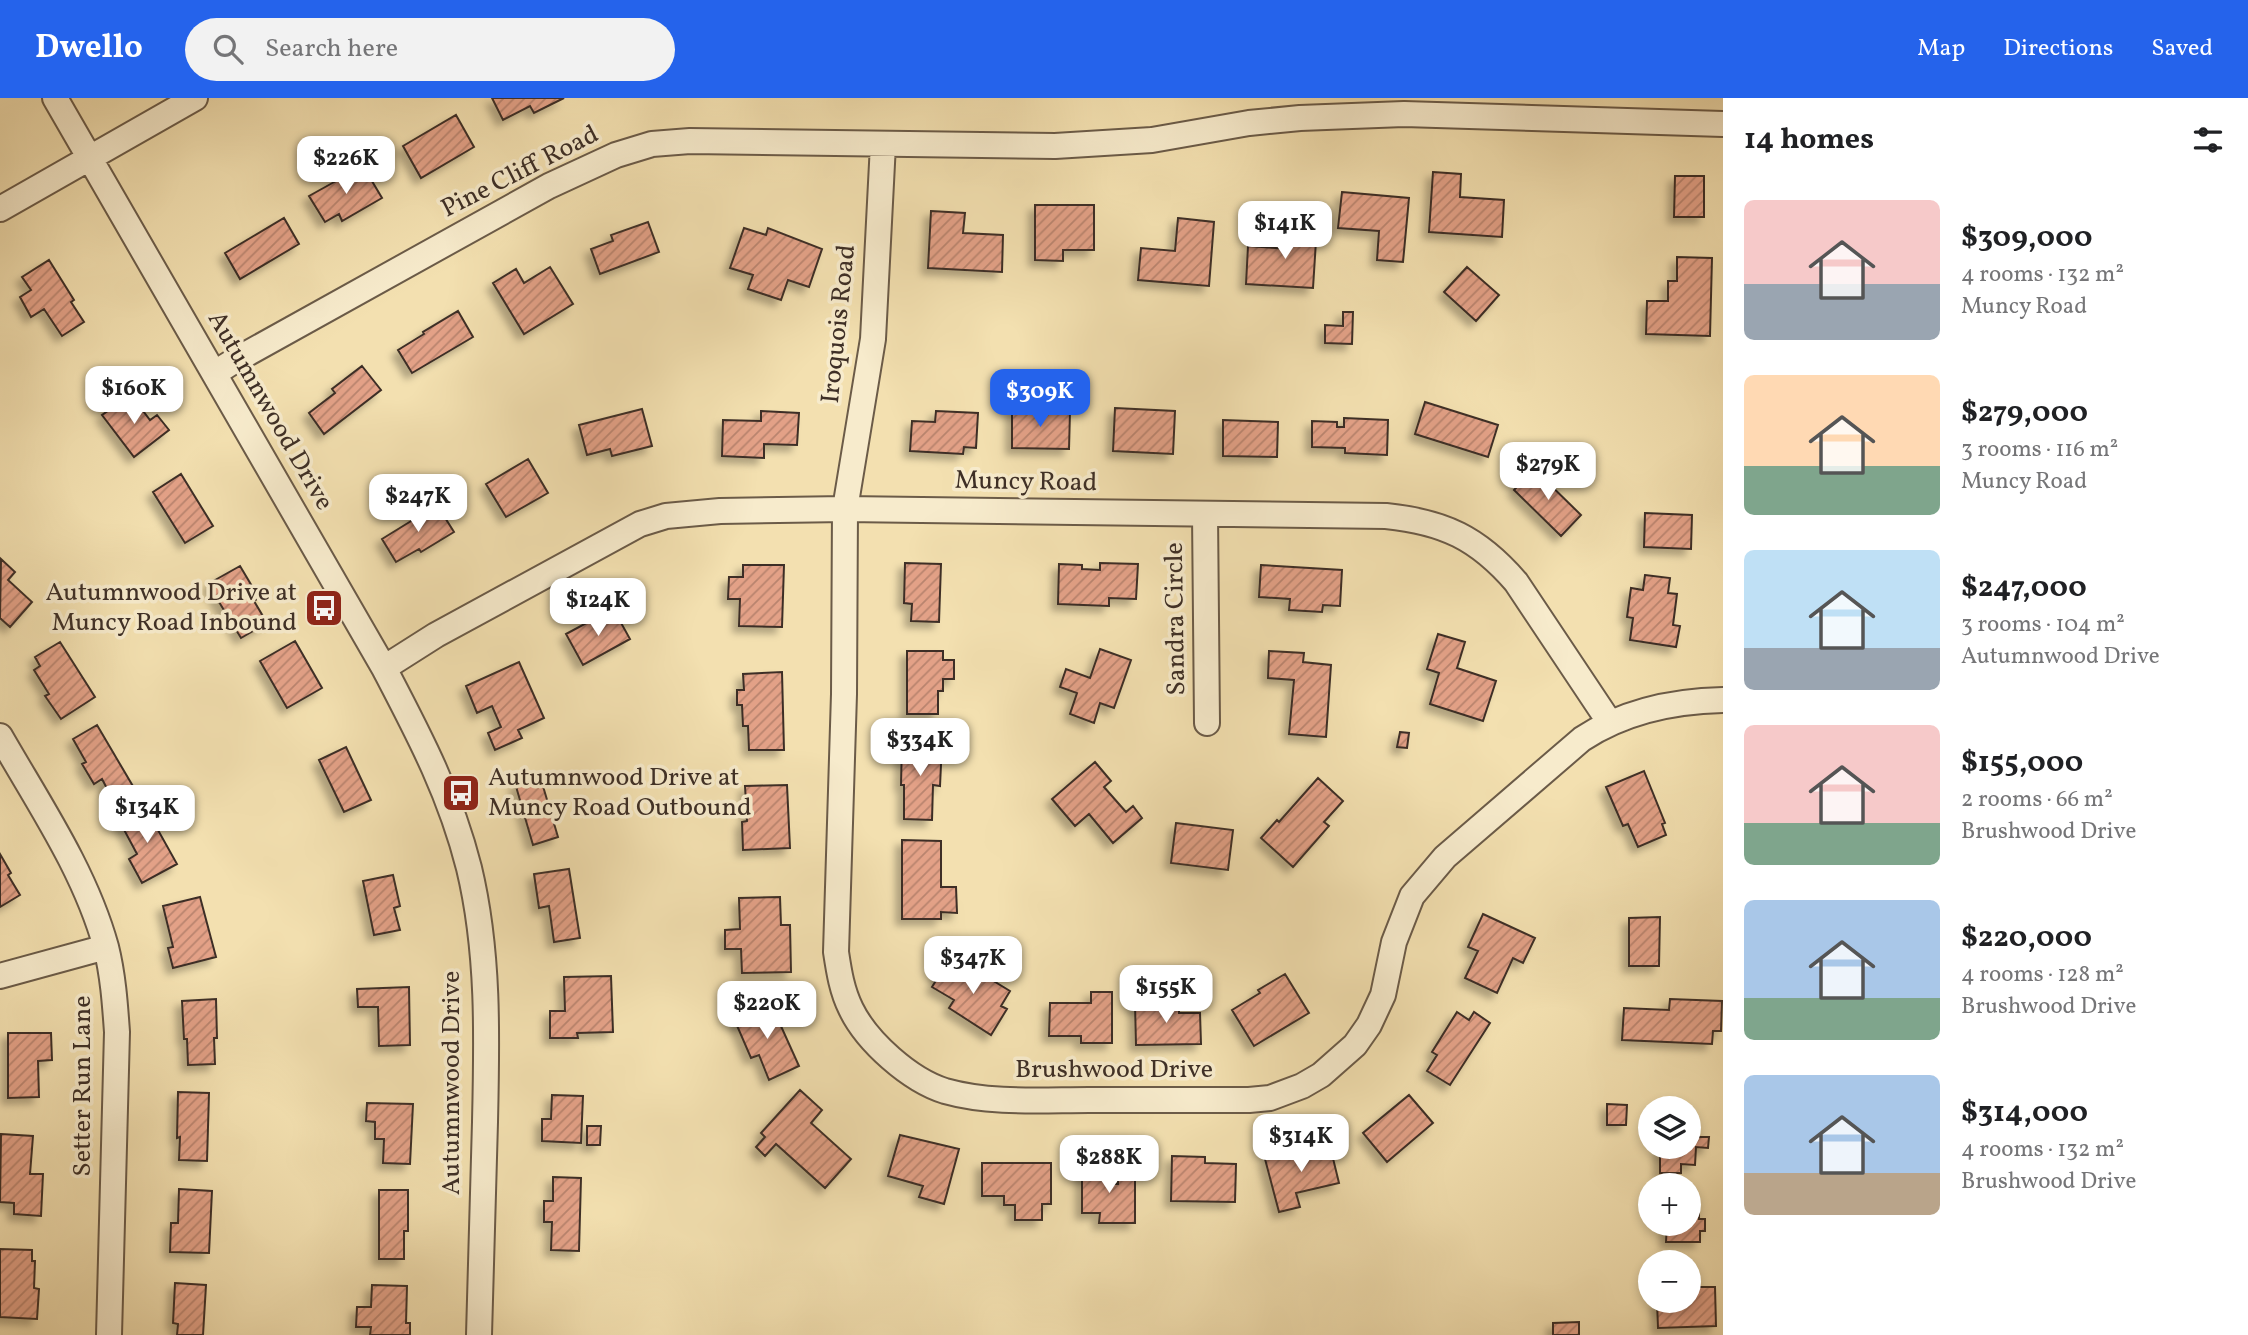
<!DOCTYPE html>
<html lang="en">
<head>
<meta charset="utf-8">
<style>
	:root { --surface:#fff; --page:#f2f2f2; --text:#202124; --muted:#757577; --accent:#2563eb }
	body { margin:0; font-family:Vollkorn,serif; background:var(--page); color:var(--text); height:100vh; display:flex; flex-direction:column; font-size:26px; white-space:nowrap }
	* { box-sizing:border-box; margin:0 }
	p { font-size:23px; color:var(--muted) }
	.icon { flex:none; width:38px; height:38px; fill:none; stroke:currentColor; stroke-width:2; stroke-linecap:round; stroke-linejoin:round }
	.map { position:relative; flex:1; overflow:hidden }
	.details { display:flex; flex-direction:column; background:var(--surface); width:525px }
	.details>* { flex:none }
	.controls { position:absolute; left:1638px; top:998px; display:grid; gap:14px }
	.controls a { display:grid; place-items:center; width:63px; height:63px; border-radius:50%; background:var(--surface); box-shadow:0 4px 10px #0003; font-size:35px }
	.price { position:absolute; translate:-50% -60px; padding:0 16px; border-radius:14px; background:#fff; color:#222; font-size:23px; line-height:46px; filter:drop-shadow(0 2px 4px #0008) }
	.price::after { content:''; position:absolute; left:50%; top:42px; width:21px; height:16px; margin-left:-10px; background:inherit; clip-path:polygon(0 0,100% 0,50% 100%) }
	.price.on { background:var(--accent); color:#fff }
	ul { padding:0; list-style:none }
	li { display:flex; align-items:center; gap:21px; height:175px; padding:0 21px }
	li span { display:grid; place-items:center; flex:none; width:196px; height:140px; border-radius:10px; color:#555 }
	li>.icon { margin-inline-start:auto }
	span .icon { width:84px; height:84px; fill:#fffc; stroke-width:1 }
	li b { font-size:30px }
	h2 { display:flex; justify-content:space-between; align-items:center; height:84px; padding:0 21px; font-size:30px }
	header { display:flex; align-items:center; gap:42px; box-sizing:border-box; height:98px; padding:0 35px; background:var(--accent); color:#fff }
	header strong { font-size:33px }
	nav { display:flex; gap:38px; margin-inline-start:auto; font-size:24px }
	.search { width:490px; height:63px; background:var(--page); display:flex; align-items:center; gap:18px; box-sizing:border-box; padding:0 24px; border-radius:38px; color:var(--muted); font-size:26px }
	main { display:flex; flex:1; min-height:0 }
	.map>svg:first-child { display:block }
	.building { fill:url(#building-hatch); stroke:#3e2f26; stroke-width:2; filter:url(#shadow) }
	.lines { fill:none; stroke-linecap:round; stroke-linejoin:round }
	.minor-casing { stroke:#6b5b48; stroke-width:28 }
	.minor { stroke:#f7ebcc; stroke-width:24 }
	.labels { text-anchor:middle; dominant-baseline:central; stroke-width:7; stroke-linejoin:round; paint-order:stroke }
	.street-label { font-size:26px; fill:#3e2f26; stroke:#f7ebcc }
	.poi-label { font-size:26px; fill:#3e2f26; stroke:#f7ebcc; text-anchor:end }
</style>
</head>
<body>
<header>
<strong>Dwello</strong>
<div class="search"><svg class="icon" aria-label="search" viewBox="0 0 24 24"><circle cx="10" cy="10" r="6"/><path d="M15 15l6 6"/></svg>Search here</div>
<nav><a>Map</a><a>Directions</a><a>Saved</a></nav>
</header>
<main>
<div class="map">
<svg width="1723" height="1237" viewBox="0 0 1723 1237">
	<defs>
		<pattern id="building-hatch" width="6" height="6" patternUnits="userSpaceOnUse" patternTransform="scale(1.75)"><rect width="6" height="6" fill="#e3a187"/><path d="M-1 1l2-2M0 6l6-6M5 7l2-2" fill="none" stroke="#b9846e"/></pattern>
		<filter id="shadow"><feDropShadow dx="-6" dy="6" stdDeviation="3.5" flood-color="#0004"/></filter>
	</defs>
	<rect width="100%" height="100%" fill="#f3e0b0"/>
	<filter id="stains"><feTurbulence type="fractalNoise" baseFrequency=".00286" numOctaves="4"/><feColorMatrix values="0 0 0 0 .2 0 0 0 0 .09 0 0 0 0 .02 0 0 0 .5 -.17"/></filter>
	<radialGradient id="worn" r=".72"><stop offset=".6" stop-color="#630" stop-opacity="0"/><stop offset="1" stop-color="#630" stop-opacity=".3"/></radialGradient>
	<path class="building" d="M492,0H564L534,15L530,8L503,22Z
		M456,17L474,49L421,80L403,48Z
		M363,68L382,100L342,123L339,116L325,124L309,98Z
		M1433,74L1461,76L1460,99L1504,102L1502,139L1429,134Z
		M1675,78H1704V119H1674Z
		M1342,94L1409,100L1403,164L1377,162L1379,133L1338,130Z
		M1035,107H1094V152H1063V163L1035,162Z
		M931,113L965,115L963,135L1003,137L1002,174L928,170Z
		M284,120L299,146L240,181L225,155Z
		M1178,120L1214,124L1209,188L1138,182L1141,150L1175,153Z
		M648,124L659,154L600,176L591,151L613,143L611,137Z
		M1291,125L1317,127L1313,190L1246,186L1248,148L1290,151Z
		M744,130L766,137L768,130L822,151L809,189L788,182L781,202L748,191L753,177L730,170Z
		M1677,159L1712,160L1710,238L1646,236L1647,203H1668V183H1677Z
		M49,162L74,202L71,204L84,224L62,238L44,211L31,219L20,199L31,192L22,179Z
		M550,169L573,206L524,236L493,185L516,171L524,185Z
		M1467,169L1499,197L1476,223L1444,194Z
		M458,213L473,239L412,275L398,252L424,236L423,234Z
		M1343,214H1353L1352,246L1325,245V227L1343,228Z
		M362,268L381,292L324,336L309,315L335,295L332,291Z
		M131,297L150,322L157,317L169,332L134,359L102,317Z
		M1425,304L1498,327L1488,359L1415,336Z
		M1012,310H1037V314H1070L1069,351L1012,350Z
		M1115,310L1175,313L1173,356L1113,353Z
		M642,311L652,348L612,358L610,351L587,357L579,327Z
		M761,313L799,315L797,347L764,346V360L722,358L723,322L761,323Z
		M936,313L978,315L976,350L964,349L963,356L910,353L912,323L935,324Z
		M1344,320L1388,322L1387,357L1345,355V350L1312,349V323L1337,324V329H1344Z
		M1223,322L1278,324L1277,359L1223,358Z
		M528,361L548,395L506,419L486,386Z
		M1534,371L1581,417L1561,438L1514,392Z
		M181,376L213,428L185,445L153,394Z
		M437,407L454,434L421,454L419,451L396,464L382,441Z
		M1645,415L1692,417L1691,451L1644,449Z
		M1,461L15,474L8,482L32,504L10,529L0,520Z
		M905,465L941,466L939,524L911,523L912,506L904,505Z
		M1100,465L1138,466L1136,501L1109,500V508L1058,506L1059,466L1082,467V471L1100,472Z
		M743,467H784L782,529L739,528L740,501H728L729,479H743Z
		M1261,467L1342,472L1340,508L1323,507L1322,514L1289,512L1290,501L1259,499Z
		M240,468L259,500L254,503L267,525L241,540L208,486Z
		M1645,477L1670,480L1668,495L1677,496L1673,527L1680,528L1676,549L1630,542L1633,520L1627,519L1631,490L1643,492Z
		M615,514L630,541L583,567L566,536L590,523L592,526Z
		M1438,536L1465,544L1457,570L1496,583L1483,623L1430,606L1439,575L1427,571Z
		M295,543L322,590L287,610L260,563Z
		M60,544L95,599L61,621L45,598L49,596L34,572L40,568L35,559Z
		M1100,551L1131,562L1114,610L1100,605L1094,625L1070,616L1077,595L1060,589L1066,571L1090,580Z
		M907,553H943V562H954V581H943V593H938V616H907Z
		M1269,553L1304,555L1303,564L1331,567L1326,639L1289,636L1294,582L1268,580Z
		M519,564L544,620L518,632L522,640L495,652L488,635L501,629L492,608L477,615L466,588Z
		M782,574L784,652H749L748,628H743L742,607H737V592H744L743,576Z
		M97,627L134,690L113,702L102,681L94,686L82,666L86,664L73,641Z
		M1400,634L1409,635L1407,650L1397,649Z
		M902,644L942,645L940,688L933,687L932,722L904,721V687H901Z
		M346,649L371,702L344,714L319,662Z
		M1095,664L1111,683L1104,689L1126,714L1133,708L1142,720L1113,745L1089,716L1075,728L1052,701Z
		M1644,673L1665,725L1662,726L1666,737L1638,749L1628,726L1623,728L1606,689Z
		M540,678L558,739L533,747L515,685Z
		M1318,680L1343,703L1324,724L1329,728L1293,769L1261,740L1277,722L1279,724Z
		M787,687L790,750L743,752L742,724L747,723L745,688Z
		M144,707L177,766L142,785L129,761L137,756L122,728L124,727L120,720Z
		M1176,725L1233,732L1228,772L1171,765Z
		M902,742L941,743V789H956L957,815L941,814V821H902Z
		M0,756L11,775L8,777L20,797L0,809Z
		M569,771L580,840L554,844L549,808L539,810L534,776Z
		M393,777L400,808L394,810L400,832L374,837L363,783Z
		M200,799L216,859L173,870L168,850L173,849L163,808Z
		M780,799L781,827H790L791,874L742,875L741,851H725V832L740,831L739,800Z
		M1483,816L1535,840L1523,865L1513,860L1497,895L1465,880L1478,853L1468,849Z
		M1660,819L1659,868H1629V820Z
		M949,862L974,878L977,873L1010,893L1001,908L1007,911L991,937L949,910L954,902L932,889Z
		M1285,876L1309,915L1254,948L1232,912L1260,895L1258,892Z
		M611,878L613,934L577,935L578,940H550V913H565L564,879Z
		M409,889L410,947L379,948L378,909H358L357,891Z
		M1091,894H1112V945H1081V938H1049L1050,905H1091Z
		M216,901L217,940H214L215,966L188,967L187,941H184L182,903Z
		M1670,901L1722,903L1721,933H1713L1712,946L1622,942L1624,910L1669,912Z
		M1179,905V915H1200L1201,946L1136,947L1135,906Z
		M771,906L799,968L769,982L759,957L751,960L735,923Z
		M1457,914L1469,922L1474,914L1490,925L1450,987L1427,973L1437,957L1432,954Z
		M8,935H51L52,962L38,963L39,999L8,1000Z
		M800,992L822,1012L811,1025L851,1061L825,1090L776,1046L765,1058L756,1049L765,1039L761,1035Z
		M178,994L209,995L207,1063L179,1062L180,1039L177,1040Z
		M552,997L583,998L581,1045L542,1043V1021H551Z
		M1409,997L1433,1025L1387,1064L1363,1035Z
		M367,1005L413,1006L410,1066L383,1065L384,1041H375V1024L366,1023Z
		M1607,1006L1627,1007L1626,1027H1607Z
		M587,1028H601L600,1047H587Z
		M1,1036L33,1038L30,1076H43L41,1118L14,1116V1105L0,1104Z
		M900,1037L959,1051L944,1106L919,1099L923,1088L888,1078Z
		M1689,1039H1709L1708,1050L1696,1049L1695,1067L1681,1066V1075H1660V1048H1689Z
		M1329,1044L1339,1085L1296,1095L1300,1109L1279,1114L1265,1061Z
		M1172,1058L1205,1059V1065L1236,1066L1235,1104L1171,1103Z
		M982,1065H1051V1106H1042V1122H1015V1107H1004V1098H982Z
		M1082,1067H1108L1109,1086H1118V1073H1135V1125H1099L1100,1115H1082Z
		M553,1079L581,1080L579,1153L551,1152L552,1124H544V1103H553Z
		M179,1091L212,1093L209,1155L170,1154L171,1125H178Z
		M379,1092H408V1133H404V1161H379Z
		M1689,1110H1699V1121H1705V1133H1700V1144H1666L1667,1125H1689Z
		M0,1151L32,1152V1163H35L34,1190L39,1191L37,1221L0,1219Z
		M175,1185L206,1187L203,1237H177L178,1226L173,1225Z
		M372,1187L407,1188L406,1225H410V1237H370L371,1229H356L357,1209H371Z
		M1689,1189H1715L1716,1228L1658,1230L1657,1204L1689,1202Z
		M1579,1224V1237H1553V1225Z"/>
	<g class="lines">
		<defs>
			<path id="minor" d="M55,0L384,570C419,637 450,695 469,770C489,853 487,939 485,1024C483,1095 481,1166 479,1237
				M883,46L873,241L845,411L844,596L836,854C839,874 842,893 851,911C867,944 910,982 945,993C991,1006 1042,1002 1089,1002C1142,1002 1195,1002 1249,1002L1270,1000L1302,988L1321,977L1355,947L1369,927L1383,897L1394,844L1412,798L1445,759L1582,641C1623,614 1674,603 1723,602
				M0,111L195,0
				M215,275L234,263L549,88L616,57L652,46L690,43L1055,48L1152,42L1249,25L1300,20L1404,16L1723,26
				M1205,416L1207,625
				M384,570L436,537L640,426L666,418L720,413L845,411L1386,418C1444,424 1478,440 1516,484L1610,625
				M0,638C39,706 85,773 106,849C113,877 115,906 117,934L109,1237
				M0,878L106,849"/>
		</defs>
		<use href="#minor" class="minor-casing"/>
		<use href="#minor" class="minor"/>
	</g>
	<defs>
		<symbol id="bus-square" viewBox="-11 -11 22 22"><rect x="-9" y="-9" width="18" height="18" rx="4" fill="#8f2418" stroke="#f7ebcc"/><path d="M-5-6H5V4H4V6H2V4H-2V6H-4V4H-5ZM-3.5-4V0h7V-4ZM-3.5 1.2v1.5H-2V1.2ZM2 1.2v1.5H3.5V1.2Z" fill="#fff"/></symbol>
	</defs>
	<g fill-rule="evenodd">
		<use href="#bus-square" x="302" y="488" width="44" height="44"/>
		<use href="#bus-square" x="439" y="673" width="44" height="44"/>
	</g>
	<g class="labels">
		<g class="street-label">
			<text transform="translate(520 74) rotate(-27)">Pine Cliff Road</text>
			<text transform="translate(839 226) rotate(-84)">Iroquois Road</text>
			<text transform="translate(270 313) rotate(60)">Autumnwood Drive</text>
			<text transform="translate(1026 384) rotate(1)">Muncy Road</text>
			<text transform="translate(1176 521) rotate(-91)">Sandra Circle</text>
			<text x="1114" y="972">Brushwood Drive</text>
			<text transform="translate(452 985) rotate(-90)">Autumnwood Drive</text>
			<text transform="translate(83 988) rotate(-90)">Setter Run Lane</text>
		</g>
		<g class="poi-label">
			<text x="297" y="495">Autumnwood Drive at<tspan x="297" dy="30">Muncy Road Inbound</tspan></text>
			<text x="488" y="680" text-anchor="start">Autumnwood Drive at<tspan x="488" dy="30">Muncy Road Outbound</tspan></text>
		</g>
	</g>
	<rect width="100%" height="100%" filter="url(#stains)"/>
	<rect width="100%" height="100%" fill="url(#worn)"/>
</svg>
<div class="controls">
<a><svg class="icon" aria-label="layers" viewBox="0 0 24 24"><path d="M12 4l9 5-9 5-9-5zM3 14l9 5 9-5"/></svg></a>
<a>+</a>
<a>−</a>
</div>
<b class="price" style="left:346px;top:98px">$226K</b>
<b class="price" style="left:1285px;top:163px">$141K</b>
<b class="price" style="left:134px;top:328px">$160K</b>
<b class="price on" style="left:1040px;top:331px">$309K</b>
<b class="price" style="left:1548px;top:404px">$279K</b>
<b class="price" style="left:418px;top:436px">$247K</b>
<b class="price" style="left:598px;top:540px">$124K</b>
<b class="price" style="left:920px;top:680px">$334K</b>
<b class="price" style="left:147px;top:747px">$134K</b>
<b class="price" style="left:973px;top:898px">$347K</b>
<b class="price" style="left:1166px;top:927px">$155K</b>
<b class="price" style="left:767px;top:943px">$220K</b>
<b class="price" style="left:1301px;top:1076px">$314K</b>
<b class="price" style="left:1109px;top:1097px">$288K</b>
</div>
<section class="details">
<h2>14 homes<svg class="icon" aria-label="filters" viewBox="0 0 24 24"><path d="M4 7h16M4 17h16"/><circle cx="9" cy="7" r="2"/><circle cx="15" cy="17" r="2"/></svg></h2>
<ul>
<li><span style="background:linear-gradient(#f6c9c9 60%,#9aa5b1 0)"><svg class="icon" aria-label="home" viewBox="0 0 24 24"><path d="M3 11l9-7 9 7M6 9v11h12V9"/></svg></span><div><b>$309,000</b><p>4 rooms · 132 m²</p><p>Muncy Road</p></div></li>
<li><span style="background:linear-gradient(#ffd9b3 65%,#7fa58c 0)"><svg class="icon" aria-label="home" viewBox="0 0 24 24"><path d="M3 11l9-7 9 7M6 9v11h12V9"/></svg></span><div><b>$279,000</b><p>3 rooms · 116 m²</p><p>Muncy Road</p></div></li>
<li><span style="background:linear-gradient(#bfe0f5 70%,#9aa5b1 0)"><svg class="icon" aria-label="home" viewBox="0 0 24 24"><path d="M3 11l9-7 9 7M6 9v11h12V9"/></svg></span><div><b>$247,000</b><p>3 rooms · 104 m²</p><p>Autumnwood Drive</p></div></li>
<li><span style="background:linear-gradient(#f6c9c9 70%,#7fa58c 0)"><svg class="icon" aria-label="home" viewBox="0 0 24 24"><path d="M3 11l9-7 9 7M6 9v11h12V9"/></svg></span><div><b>$155,000</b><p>2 rooms · 66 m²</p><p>Brushwood Drive</p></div></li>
<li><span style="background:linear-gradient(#a9c7e8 70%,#7fa58c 0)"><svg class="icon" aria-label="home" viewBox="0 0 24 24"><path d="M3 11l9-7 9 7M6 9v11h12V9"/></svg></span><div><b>$220,000</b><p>4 rooms · 128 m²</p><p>Brushwood Drive</p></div></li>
<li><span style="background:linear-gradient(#a9c7e8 70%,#b9a48a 0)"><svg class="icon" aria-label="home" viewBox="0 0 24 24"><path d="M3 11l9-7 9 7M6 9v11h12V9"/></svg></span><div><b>$314,000</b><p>4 rooms · 132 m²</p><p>Brushwood Drive</p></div></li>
</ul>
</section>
</main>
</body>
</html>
